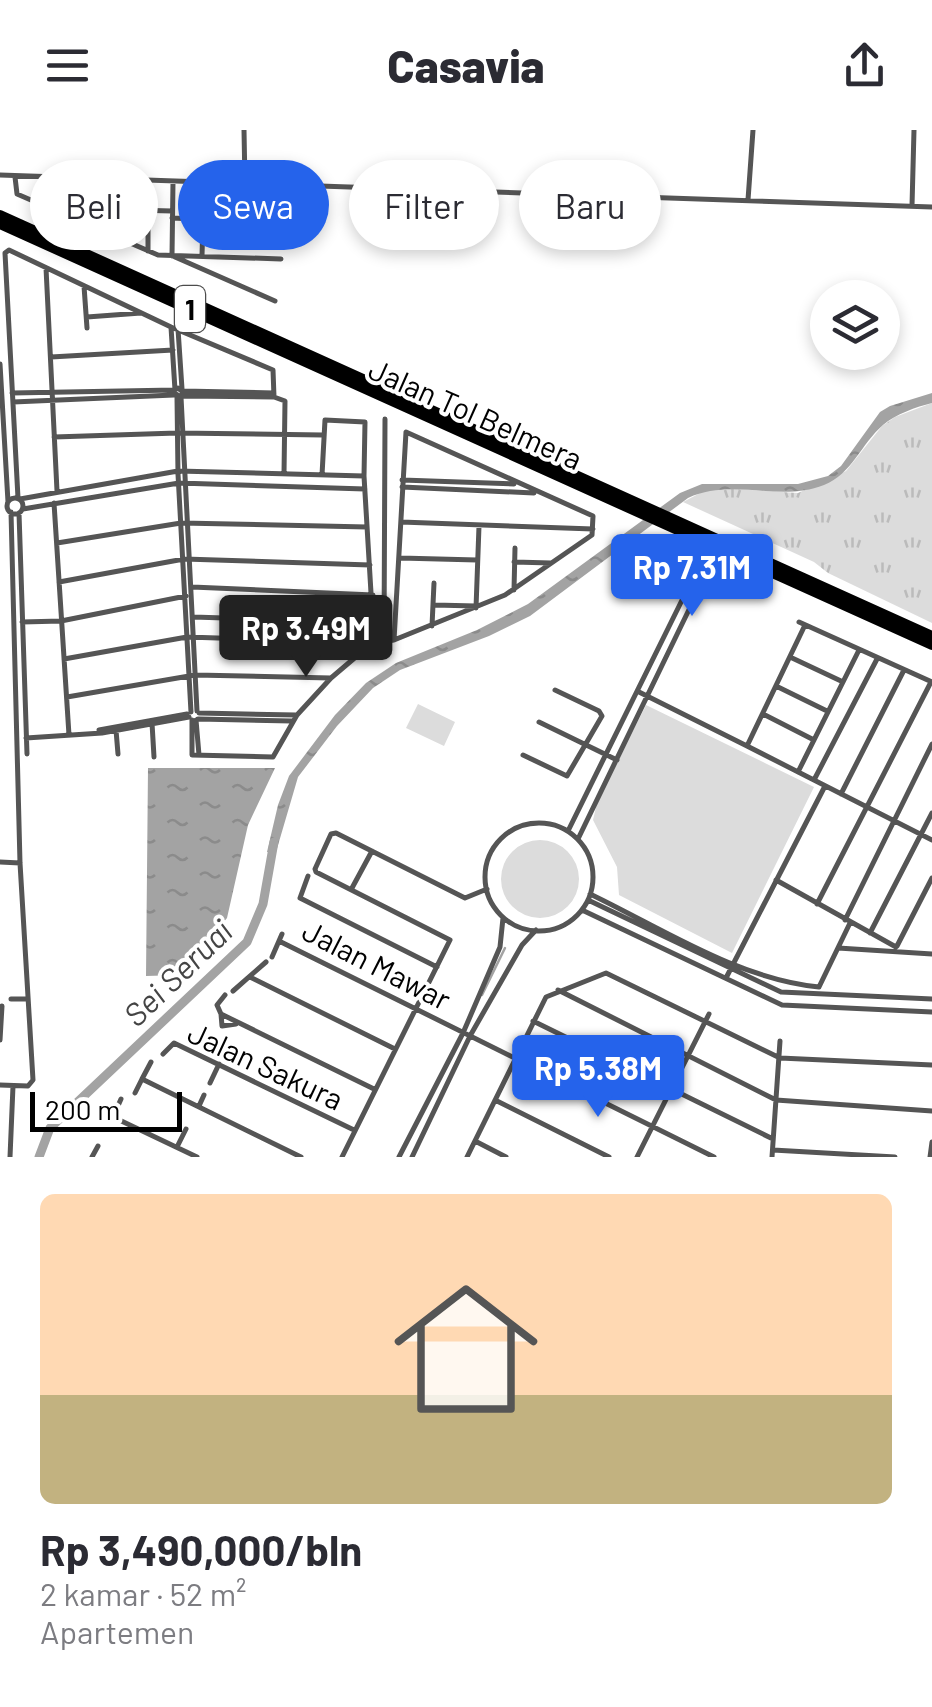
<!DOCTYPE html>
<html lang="id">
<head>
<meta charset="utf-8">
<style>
	:root { --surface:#fff; --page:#f2f2f3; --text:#2b2b33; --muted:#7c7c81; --accent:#2563eb }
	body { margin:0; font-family:Barlow,sans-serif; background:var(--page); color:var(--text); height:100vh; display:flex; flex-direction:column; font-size:38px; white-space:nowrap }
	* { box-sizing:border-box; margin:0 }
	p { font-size:32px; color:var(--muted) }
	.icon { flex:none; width:55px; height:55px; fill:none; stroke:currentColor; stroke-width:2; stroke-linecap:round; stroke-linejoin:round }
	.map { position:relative; height:1027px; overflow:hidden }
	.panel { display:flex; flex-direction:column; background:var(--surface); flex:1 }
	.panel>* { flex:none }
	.guide { position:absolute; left:30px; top:30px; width:872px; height:90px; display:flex; gap:20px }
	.controls { position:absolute; left:810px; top:150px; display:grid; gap:20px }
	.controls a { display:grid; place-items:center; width:90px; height:90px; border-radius:50%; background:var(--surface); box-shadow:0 5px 15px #0003; font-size:50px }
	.scale { position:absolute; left:30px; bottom:25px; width:152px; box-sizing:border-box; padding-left:10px; border:5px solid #000; border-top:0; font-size:28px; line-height:35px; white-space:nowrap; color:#000; -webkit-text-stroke:8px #fff; paint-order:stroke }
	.price { position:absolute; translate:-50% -85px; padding:0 22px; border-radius:10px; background:var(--accent); color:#fff; font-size:32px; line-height:65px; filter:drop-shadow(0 2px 5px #0008) }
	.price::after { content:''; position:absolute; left:50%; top:60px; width:30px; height:22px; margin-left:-15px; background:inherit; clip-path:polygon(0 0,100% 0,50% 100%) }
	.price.current { background:#222; color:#fff }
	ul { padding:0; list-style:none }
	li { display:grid; align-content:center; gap:20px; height:530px; padding:0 40px }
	li span { display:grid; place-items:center; height:310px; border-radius:15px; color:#555 }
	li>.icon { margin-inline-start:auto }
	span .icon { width:180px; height:180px; fill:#fffc; stroke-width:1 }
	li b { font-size:42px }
	.tag { padding:0 35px; border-radius:45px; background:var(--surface); box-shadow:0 5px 15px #0003; font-size:35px; line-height:90px }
	.tag.current { background:var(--accent); color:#fff }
	header { display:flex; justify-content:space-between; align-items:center; height:130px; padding:0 40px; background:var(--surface); font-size:45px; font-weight:800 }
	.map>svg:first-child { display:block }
	.grass { fill:url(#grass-tufts) }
	.green { fill:#dcdcdc }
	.water { fill:url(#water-ripples) }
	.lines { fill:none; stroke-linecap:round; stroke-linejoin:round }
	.stream { stroke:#a3a3a3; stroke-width:2.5 }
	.river { stroke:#a3a3a3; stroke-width:9 }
	.minor { stroke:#555; stroke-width:5 }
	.motorway { stroke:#000; stroke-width:10 }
	.labels { text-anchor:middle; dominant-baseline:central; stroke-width:8; stroke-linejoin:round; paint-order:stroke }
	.shield { fill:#fff; stroke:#4c4c4c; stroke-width:2.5 }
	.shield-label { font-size:28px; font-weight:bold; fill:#000 }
	.street-label { font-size:30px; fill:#000; stroke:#fff }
	.water-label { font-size:32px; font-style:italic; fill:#444; stroke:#fff }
</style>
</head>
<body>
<header><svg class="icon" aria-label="menu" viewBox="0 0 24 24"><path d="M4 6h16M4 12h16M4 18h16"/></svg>Casavia<svg class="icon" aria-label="share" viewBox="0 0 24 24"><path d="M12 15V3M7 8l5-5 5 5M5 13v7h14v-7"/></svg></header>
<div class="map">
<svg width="932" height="1027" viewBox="0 0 932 1027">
	<defs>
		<pattern id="grass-tufts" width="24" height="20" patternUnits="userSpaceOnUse" patternTransform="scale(2.5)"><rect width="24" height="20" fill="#dcdcdc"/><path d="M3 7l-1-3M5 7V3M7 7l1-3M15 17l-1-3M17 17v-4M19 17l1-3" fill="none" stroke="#bbb"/></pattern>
		<pattern id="water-ripples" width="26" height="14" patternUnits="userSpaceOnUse" patternTransform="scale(2.5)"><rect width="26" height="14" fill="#a3a3a3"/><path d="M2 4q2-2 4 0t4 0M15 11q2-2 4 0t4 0" fill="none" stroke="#8b8b8b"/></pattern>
	</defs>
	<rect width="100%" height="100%" fill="#fff"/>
	<path class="grass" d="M932,273V493L828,443L814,432L683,372L704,361L719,358L798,363L846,341L882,296L895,287Z"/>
	<path class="green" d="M418,574L455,592L444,616L406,598Z
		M646,575L814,657L732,823L619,765L617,737L593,690L597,673Z
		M501 749a39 39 0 1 1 78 0a39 39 0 1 1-78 0Z"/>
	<path class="water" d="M932,263V273C916,277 896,284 883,295C861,314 852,344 824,355C779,373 733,347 688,368L530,486L489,506L400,540L373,558L337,596L298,647L276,722H267L278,675L289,646L335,585L366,553L396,533L477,500L528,474L680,363L702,354H798L828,346L841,336L880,282L890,276Z
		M148,638H275L248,695L227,788L181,845L146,846Z"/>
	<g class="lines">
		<path class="stream" d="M482,865L505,818"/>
		<path class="river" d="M39,1027L50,998L247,812L263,774L274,712"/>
		<path class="minor" d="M244,0L245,54
			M0,45L932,77
			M15,47L17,64L158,125L281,129
			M748,70L753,0
			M912,76L914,0
			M55,78L172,81
			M148,81V121
			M172,88L286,93
			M270,92V55
			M172,126L173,52
			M202,126L203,89
			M175,127L275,171
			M46,138L57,361
			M84,156L87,198
			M87,187L141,183
			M178,199L182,259
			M51,227L173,220
			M0,234L8,372
			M183,261L274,263
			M12,263L175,260L178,258L183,262L181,267L174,263L175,260L171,197
			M183,266L274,267
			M177,267L178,344L191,582
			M181,267L197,581
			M13,272L174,265
			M54,307L177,303L323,305
			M322,345L325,290L365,292L364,346L374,513
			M402,350L514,354
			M402,357L534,363
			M18,368L5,123L9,120L171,197L273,240L274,267L285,271L284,344
			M7 376a8 8 0 1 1 16 0a8 8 0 1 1-16 0Z
			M20,369L178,341L364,346
			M54,373L69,605
			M23,379L179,353L365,359
			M19,383L27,624
			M401,392L593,399
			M57,413L181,393L367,397
			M400,428L477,430
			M514,432L551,433
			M59,452L184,429L370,435
			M192,457L373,465
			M514,460L515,418
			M434,475L476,476
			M476,478L479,396
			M193,487L374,493
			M22,492L61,491L186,466
			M799,492L932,552
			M805,495L747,616L932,710
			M432,496L434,453
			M384,512L385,289
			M790,527L841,551
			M64,529L187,507L374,513L394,510L505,465L592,405L593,386L406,302L394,510
			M776,556L827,581
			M639,562L747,616
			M67,567L195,545L331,548
			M199,583L296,585
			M763,584L814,610
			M198,589L292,591
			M192,590V625L273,627L297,585L331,548L371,514
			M196,590L199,625
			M539,592L617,630
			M152,593L154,627
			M99,600L187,584
			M116,600L118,624
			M26,608L102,603L189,587
			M523,625L567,646L602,586L599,581L555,560
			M798,642L859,520
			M814,650L877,529
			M841,664L904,540
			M485 747a54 54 0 1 1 108 0a54 54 0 1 1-108 0Z
			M568,701L689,456L698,450
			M578,709L698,461V450
			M0,732L20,733
			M308,746L300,768L437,837
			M776,750L896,817
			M352,758L372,721
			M590,764C663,799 738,849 819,857
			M588,770L781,862L932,869
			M817,774L931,552
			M582,780L782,875L932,882
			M845,790L932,614
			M870,803L932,683
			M279,811L714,1027
			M897,816L932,748
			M838,818L932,824
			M272,827L282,804
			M250,847L395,919
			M726,848L825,656
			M819,857L850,793
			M558,860L776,970L932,981
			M233,861L266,832
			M225,865L217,875L221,884L374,959
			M11,869H28
			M221,884L222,896L236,894
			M533,891L773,1009
			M0,910L2,876
			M163,924L174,913L354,1000
			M151,932L142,949L301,1027
			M210,953L219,934
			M0,955L28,956L33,950L20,733L11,382
			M135,963L142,949
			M121,969L113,987L197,1027
			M495,970L609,1027
			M199,976L204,965
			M475,1011L506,1027
			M177,1017L186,999
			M773,1020L895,1027
			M10,1027L13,956
			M92,1027L98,1016
			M342,1027L450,810L316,742L315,739L331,704L336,703L465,768L487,759
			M399,1027L463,903L500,817L503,788
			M412,1027L470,906L522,815L536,800
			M467,1027L546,867L606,843L780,928L932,935
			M637,1027L709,884
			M772,1027L780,911
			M930,1027L932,1012"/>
		<path class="motorway" d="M0,85L932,506
			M0,94L932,515"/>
	</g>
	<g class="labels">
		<rect class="shield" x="175" y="156" width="30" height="46" rx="8"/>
		<g class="shield-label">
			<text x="190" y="179">1</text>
		</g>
		<g class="street-label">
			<text transform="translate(476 283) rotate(24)">Jalan Tol Belmera</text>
			<text transform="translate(377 834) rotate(27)">Jalan Mawar</text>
			<text transform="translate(266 935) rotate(25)">Jalan Sakura</text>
		</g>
		<g class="water-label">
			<text transform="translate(177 842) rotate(-44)">Sei Seruai</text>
		</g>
	</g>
</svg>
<div class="controls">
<a><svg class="icon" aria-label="layers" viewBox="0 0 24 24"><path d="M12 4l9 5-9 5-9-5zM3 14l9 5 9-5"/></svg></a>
</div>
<div class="scale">200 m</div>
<b class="price" style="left:692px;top:489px">Rp 7.31M</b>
<b class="price current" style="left:306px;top:550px">Rp 3.49M</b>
<b class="price" style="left:598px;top:990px">Rp 5.38M</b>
<div class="guide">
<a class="tag">Beli</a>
<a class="tag current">Sewa</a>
<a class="tag">Filter</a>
<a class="tag">Baru</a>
</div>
</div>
<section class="panel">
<ul>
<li><span style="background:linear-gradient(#ffd9b3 65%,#c2b280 0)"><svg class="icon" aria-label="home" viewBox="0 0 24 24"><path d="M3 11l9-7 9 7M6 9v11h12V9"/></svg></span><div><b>Rp 3,490,000/bln</b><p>2 kamar · 52 m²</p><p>Apartemen</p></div></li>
</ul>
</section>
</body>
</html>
